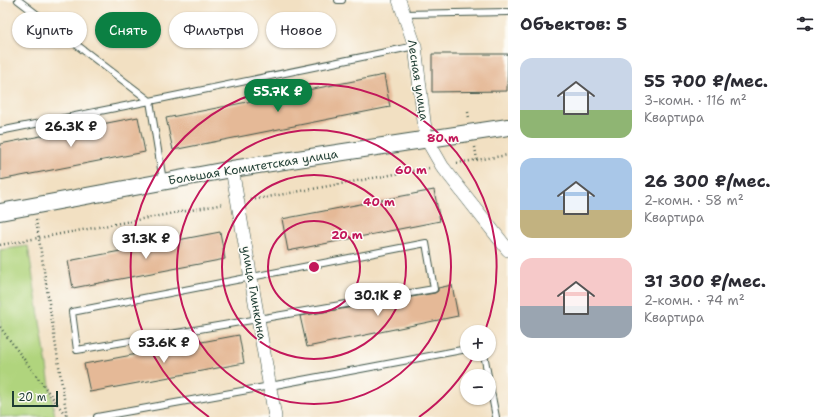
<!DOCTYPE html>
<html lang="ru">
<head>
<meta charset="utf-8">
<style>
	:root { --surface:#fff; --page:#f7f7f7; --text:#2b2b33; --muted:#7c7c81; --accent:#0b8043 }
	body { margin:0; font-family:"Shantell Sans",sans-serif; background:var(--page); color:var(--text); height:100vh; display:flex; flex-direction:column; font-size:15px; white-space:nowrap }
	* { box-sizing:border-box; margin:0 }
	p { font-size:13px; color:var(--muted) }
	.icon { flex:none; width:22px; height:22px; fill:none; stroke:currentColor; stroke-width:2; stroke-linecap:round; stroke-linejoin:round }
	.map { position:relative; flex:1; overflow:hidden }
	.details { display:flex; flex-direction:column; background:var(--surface); width:320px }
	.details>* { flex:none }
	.top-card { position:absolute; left:12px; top:12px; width:380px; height:36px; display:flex; gap:8px }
	.fabs { position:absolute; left:460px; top:325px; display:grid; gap:8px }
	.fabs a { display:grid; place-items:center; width:36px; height:36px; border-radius:50%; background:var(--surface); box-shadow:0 1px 3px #0004; font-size:20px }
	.scale { position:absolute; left:12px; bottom:10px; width:46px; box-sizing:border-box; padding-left:4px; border:2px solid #1f3d34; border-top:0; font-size:11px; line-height:14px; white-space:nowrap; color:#1f3d34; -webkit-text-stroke:3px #fdfcf7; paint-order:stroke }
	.price { position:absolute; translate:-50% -34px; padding:0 9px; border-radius:14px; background:#fff; color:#222; font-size:13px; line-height:26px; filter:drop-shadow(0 1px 2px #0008) }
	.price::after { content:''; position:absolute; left:50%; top:24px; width:12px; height:9px; margin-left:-6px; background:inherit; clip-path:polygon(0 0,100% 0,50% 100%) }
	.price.on { background:var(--accent); color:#fff }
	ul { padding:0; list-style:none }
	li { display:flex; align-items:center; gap:12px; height:100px; padding:0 12px }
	li span { display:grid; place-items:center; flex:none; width:112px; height:80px; border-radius:12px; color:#555 }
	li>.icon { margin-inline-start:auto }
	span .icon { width:48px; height:48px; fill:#fffc; stroke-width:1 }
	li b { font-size:17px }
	h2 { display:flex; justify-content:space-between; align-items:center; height:48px; padding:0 12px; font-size:17px }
	.pill { padding:0 14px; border-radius:18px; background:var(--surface); box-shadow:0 1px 3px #0004; font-size:14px; line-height:36px }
	.pill.on { background:var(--accent); color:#fff }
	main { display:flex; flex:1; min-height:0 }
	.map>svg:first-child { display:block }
	.green { fill:#b0d47d; stroke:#688858 }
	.building { fill:#e5b997 }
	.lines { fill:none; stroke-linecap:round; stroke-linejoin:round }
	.service-casing { stroke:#3f5549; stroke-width:8 }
	.minor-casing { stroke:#3f5549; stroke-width:14 }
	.tertiary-casing { stroke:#3f5549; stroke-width:18 }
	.path { stroke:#3f5549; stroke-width:2.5; stroke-dasharray:1 3; stroke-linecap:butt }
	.service { stroke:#fff; stroke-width:6 }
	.minor { stroke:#fff; stroke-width:13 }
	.tertiary { stroke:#fff; stroke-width:16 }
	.ring { fill:none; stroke:#c2185b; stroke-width:2 }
	.labels { text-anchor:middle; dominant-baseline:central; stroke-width:3; stroke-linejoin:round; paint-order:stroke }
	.street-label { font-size:12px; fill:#1f3d34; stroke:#fdfcf7 }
	.centre { fill:#c2185b; stroke:#fdfcf7; stroke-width:2 }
	.ring-label { font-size:12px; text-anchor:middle; font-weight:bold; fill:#c2185b; stroke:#fdfcf7; stroke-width:3; stroke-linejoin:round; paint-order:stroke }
</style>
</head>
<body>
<main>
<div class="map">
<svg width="508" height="417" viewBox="0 0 508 417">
	<rect width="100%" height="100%" fill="#fdfcf7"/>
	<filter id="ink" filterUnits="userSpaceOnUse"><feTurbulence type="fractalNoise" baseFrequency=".025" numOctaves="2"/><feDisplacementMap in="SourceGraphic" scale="8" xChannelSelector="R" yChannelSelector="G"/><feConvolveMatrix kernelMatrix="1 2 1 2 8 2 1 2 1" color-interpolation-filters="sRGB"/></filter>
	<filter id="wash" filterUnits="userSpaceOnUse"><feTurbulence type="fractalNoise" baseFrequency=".012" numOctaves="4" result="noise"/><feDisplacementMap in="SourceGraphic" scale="16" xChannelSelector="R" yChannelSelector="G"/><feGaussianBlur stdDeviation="0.9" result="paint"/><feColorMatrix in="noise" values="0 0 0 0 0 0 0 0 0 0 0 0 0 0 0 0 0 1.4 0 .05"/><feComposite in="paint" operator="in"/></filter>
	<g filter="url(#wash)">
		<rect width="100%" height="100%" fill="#f2e0c2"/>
		<path class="green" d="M28,246L55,417H0V250Z"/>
		<g id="blocks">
			<path class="building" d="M432,54H508L507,91L432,92Z
				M384,75L390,107L173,150L166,118Z
				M138,117L145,152L0,180V144Z
				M434,190L440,221L288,251L282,219Z
				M220,232L225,259L73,288L68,261Z
				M452,285L458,316L307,347L300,316L435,293L438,291V288Z
				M239,335L244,363L90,392L84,364Z"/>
		</g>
	</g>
	<g filter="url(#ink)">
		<use href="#blocks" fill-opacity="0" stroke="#3f5549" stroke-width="1"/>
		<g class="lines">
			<defs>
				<path id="service" d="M18,0L150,101L415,46
					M338,0H342
					M404,14L508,12
					M0,131L150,101L163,181
					M426,243L434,289L77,350L72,312Z
					M484,354L488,376
					M489,381L496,417
					M97,417L270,386L467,349"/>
				<path id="minor" d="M399,0L415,46L426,138L442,166L508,250
					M232,169L275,417"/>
				<path id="tertiary" d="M0,212L232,169L508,127"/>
			</defs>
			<use href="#service" class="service-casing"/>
			<use href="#minor" class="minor-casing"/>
			<use href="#tertiary" class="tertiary-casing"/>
			<path class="path" d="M468,112L469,118
				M475,147L477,160
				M457,163L508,155
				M251,200L429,168
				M36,220L67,417
				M0,245L224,204
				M0,327L67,417H71"/>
			<use href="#service" class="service"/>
			<use href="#minor" class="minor"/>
			<use href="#tertiary" class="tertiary"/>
		</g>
	</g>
	<g class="ring">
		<circle cx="314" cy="267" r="46"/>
		<circle cx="314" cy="267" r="92"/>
		<circle cx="314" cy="267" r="137"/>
		<path d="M475 354A183 183 0 0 1 419 417M209 417A183 183 0 1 1 485 331"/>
	</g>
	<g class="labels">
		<g class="street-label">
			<text transform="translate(418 80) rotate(81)">Лесная улица</text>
			<text transform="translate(253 167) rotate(-9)">Большая Комитетская улица</text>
			<text transform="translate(254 293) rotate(80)">улица Глинкина</text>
		</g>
	</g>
	<circle cx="314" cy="267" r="6" class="centre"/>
	<g class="ring-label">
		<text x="443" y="142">80 m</text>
		<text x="411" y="174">60 m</text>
		<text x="379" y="206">40 m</text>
		<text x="347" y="239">20 m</text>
	</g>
</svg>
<div class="fabs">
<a>+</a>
<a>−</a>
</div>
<div class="scale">20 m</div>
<b class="price on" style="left:278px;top:113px">55.7K ₽</b>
<b class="price" style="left:71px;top:148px">26.3K ₽</b>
<b class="price" style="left:146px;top:260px">31.3K ₽</b>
<b class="price" style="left:378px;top:317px">30.1K ₽</b>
<b class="price" style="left:164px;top:364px">53.6K ₽</b>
<div class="top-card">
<a class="pill">Купить</a>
<a class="pill on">Снять</a>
<a class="pill">Фильтры</a>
<a class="pill">Новое</a>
</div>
</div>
<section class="details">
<h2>Объектов: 5<svg class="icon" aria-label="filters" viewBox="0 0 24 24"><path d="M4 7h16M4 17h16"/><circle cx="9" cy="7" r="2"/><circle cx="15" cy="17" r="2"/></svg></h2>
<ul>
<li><span style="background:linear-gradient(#c9d6e8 65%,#8fb573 0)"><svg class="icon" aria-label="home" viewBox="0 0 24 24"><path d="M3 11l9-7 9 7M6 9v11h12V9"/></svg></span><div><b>55 700 ₽/мес.</b><p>3-комн. · 116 m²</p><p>Квартира</p></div></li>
<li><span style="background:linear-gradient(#a9c7e8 65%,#c2b280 0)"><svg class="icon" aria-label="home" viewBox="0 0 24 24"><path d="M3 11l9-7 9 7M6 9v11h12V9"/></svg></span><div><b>26 300 ₽/мес.</b><p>2-комн. · 58 m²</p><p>Квартира</p></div></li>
<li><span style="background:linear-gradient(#f6c9c9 60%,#9aa5b1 0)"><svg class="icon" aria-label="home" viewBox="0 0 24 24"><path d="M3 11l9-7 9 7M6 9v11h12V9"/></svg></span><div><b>31 300 ₽/мес.</b><p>2-комн. · 74 m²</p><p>Квартира</p></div></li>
</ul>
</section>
</main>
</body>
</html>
